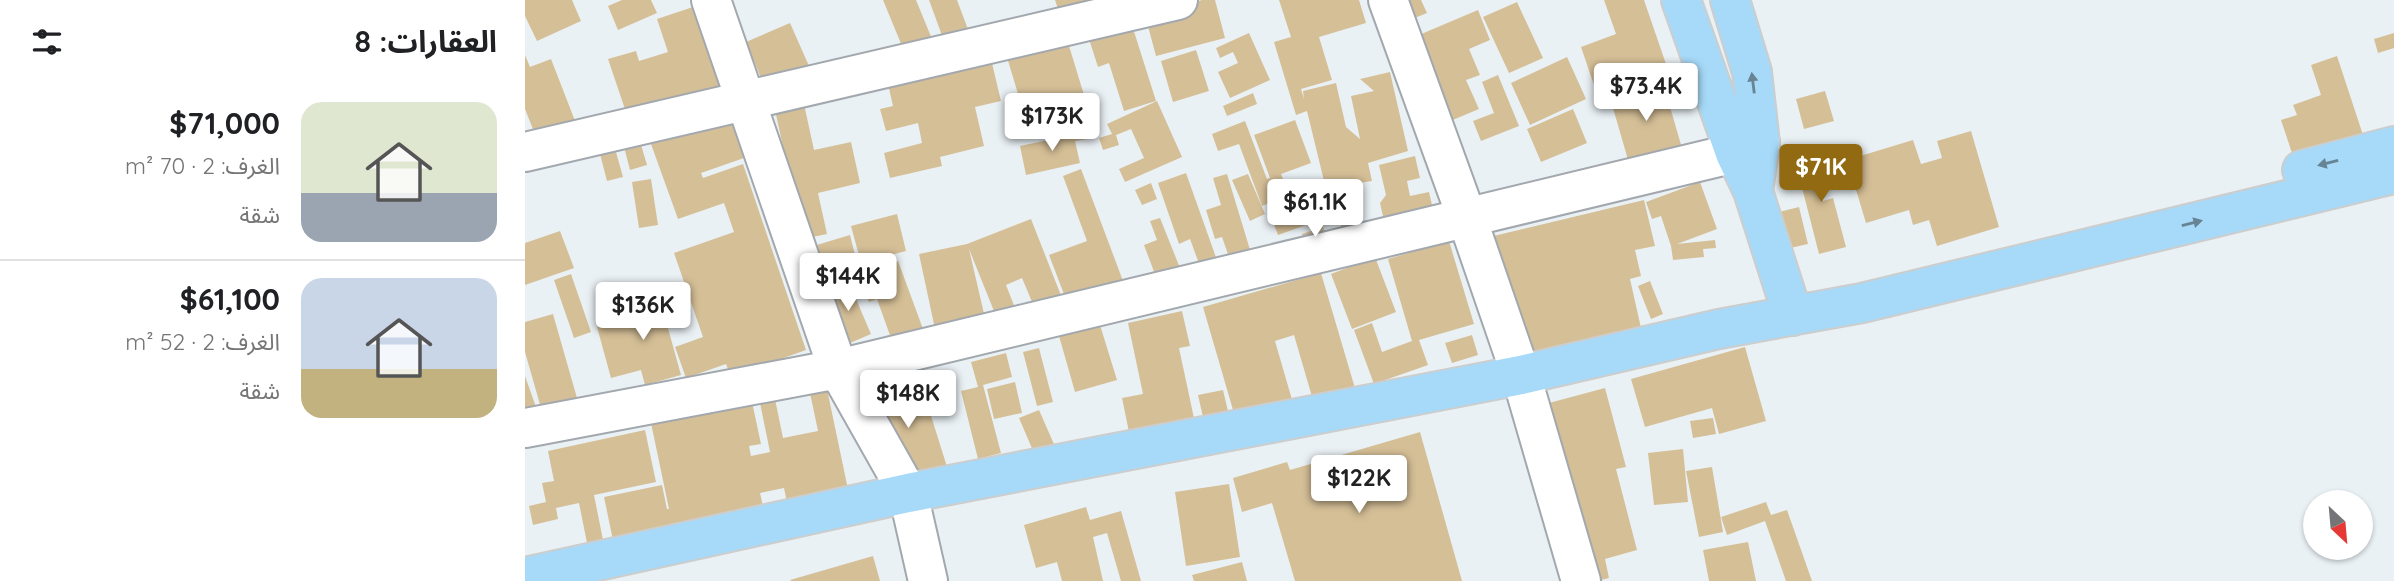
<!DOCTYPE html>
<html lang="ar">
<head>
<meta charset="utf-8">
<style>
	:root { --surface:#fff; --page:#f6f6f6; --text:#202124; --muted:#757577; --line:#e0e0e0; --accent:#916a11 }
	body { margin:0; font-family:Quicksand,"Noto Sans Arabic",sans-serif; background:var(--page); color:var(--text); direction:rtl; height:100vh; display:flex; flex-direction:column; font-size:26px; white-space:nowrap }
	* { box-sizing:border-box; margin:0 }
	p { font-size:23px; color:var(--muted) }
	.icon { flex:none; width:38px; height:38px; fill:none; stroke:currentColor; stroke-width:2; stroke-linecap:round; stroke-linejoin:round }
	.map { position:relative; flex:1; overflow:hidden; direction:ltr }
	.side { display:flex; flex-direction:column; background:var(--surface); width:525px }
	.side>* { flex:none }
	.needle { width:46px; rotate:154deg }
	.tools { position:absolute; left:1778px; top:490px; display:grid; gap:14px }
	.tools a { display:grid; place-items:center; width:70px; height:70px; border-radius:50%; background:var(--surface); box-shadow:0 2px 5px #0004; font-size:35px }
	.price { position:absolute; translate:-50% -60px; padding:0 16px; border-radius:7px; background:#fff; color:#222; font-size:23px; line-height:46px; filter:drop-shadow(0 2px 4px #0008) }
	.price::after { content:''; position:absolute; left:50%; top:42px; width:21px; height:16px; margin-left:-10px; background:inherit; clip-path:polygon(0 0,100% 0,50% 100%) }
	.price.active { background:var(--accent); color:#fff }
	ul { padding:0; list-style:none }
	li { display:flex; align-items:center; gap:21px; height:175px; padding:0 28px }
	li+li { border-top:2px solid var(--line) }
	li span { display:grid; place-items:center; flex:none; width:196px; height:140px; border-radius:21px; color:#555 }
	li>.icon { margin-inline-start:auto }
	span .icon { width:84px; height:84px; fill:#fffc; stroke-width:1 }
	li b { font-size:30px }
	h2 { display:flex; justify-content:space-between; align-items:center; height:84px; padding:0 28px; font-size:30px }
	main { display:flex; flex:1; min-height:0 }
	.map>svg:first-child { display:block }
	.building { fill:#d5bf97 }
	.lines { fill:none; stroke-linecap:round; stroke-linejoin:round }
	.minor-casing { stroke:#a2a8ad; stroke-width:42 }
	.major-casing { stroke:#cccdcd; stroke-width:42 }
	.minor { stroke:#fff; stroke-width:38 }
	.major { stroke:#a7daf8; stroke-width:38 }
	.oneway { fill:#678495 }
</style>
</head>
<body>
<main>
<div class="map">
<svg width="1869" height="581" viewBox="0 0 1869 581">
	<rect width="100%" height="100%" fill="#eaf1f5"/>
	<path class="building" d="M0,0H47L56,21L12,41L0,16Z
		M97,0H126L132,13L93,30L83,6Z
		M358,0H391L407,39L379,51Z
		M404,0H432L444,32L419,41Z
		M530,0H580L537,21Z
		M677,0H690L700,38L631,56L620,15Z
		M754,0H834L841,23L794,37L807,80L776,89L779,99L778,91L811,83L821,127L835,139L826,96L849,91L835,79L865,72L883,151L843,163L847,181L835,183L812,212L806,188L799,181L782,111L771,115L749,42L766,37Z
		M867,0H896L902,13L877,23Z
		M1079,0H1119L1142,67L1071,91L1056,47L1091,34Z
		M992,2L1018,58L984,73L958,17Z
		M171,6L198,89L104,121L83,59L111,51L114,61L143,52L132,19Z
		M953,10L965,40L944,49L955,75L941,80L954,109L911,127L875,43Z
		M606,22L631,101L599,111L584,63L573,67L563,36Z
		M265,23L284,66L239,85L221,42Z
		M724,33L745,80L705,98L693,72L713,63L708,52L695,58L691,48Z
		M1869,33V48L1853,53L1849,39Z
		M541,36L566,118L506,137L481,54Z
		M671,50L684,91L648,102L636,61Z
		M0,55L5,67L26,59L52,126L13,142L0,109Z
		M1812,56L1838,135L1769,159L1756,120L1772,115L1768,105L1796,95L1786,65Z
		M1042,57L1061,99L1005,125L986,83Z
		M466,59L476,101L450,107L459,146L415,157L417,166L365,178L359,153L397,143L393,123L361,131L355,109L368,106L363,84Z
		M973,75L994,126L956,141L948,121L969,113L957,82Z
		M1136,76L1159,155L1106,170L1083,91Z
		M1300,91L1309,121L1279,129L1271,99Z
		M728,93L732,104L702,116L698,106Z
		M632,101L657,157L600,182L594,169L619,158L606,129L591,135L594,145L578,150L574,138L587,134L582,124Z
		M279,104L289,150L326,142L335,183L293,193L302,234L278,239L250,110Z
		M1048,109L1062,143L1016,162L1002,129Z
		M204,116L219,158L176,173L178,178L218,164L281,350L206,377L201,364L161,378L150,347L178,337L149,253L209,232L199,203L153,219L126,144Z
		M770,120L786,163L756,174L762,189L784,181L798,219L753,235L748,222L764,216L757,198L737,206L714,144L693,151L687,134L720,121L742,179L745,178L729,135Z
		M567,131L569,138L550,141L555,163L501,175L495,146Z
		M1446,131L1474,227L1412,246L1404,220L1388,225L1384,210L1341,223L1322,160L1388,140L1396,164L1417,158L1412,141Z
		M114,138L122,165L105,170L98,143Z
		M89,145L98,177L82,181L74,150Z
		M1302,155L1309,183L1294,187L1298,201L1308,198L1321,247L1294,254L1271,164Z
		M890,156L895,178L882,181L885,196L904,192L912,227L863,238L855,203L861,195L854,165Z
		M556,169L598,281L542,302L524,255L562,241L538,176Z
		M661,173L693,263L676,269L665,239L654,244L633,183Z
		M702,174L726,253L705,260L697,237L690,239L681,210L696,205L688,178Z
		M723,174L740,214L725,221L707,180Z
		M126,179L133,225L114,228L107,182Z
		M1175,182L1192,229L1152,244L1190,240L1191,248L1178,249L1179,257L1148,260L1146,246L1136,216L1127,219L1121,202Z
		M626,183L632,199L617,205L610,190Z
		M1119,200L1130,246L1110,250L1116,276L1105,279L1116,328L987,367L960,238Z
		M1274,207L1283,244L1247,252L1238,216Z
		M831,209L839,233L820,239L813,215Z
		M372,214L381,251L336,263L326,226Z
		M635,218L655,268L631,277L619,245L632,240L625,221Z
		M506,219L537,298L510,309L497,278L481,285L490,308L471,316L444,249L460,318L410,329L394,254L442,244Z
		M798,227L803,244L782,251L777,234Z
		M35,231L49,268L0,285V243Z
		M325,235L333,267L294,279L285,247Z
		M924,241L949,324L894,340L903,365L849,384L829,330L847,323L857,352L887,341L863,259Z
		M850,257L871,312L827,329L806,274Z
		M373,261L398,329L367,341L352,299L344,302L338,286L360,277L356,267Z
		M796,273L832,395L790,407L769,335L750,341L772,417L715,434L678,307Z
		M46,274L66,332L49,338L29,280Z
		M309,277L321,304L331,299L346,334L325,343L298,282Z
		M1125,281L1138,314L1126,319L1113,286Z
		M144,283L154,318L141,321L156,375L120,385L116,370L86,378L72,327L135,310L129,287Z
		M657,311L665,346L654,348L670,423L605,437L597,398L618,394L603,323Z
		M28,314L52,398L16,408L0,352V322Z
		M575,325L592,380L550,392L534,336Z
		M947,335L953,355L927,363L920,343Z
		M1220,347L1241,421L1194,434L1187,408L1120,427L1106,379Z
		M514,348L528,402L512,406L498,352Z
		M481,353L487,377L458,385L476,453L453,459L436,391L453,387L446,362Z
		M392,371L423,470L362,490L367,456L345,386Z
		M0,376L11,407L0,411Z
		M490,382L497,413L469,419L462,389Z
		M1080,388L1101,467L1091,469L1112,550L1080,559L1084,578L1072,581L1009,407Z
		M302,389L325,499L264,512L259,488L235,493L242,524L89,545L79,497L137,485L142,509H144L126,423L227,402L236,444L224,446L226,456L245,452L235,403L250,399L258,438L293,431L285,393Z
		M698,390L703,411L678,417L673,395Z
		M514,410L532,451L512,460L494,418Z
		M1188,418L1191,434L1168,438L1165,421Z
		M120,430L131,482L69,495L79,545L63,548L54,503L31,508L33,519L8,525L4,506L21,502L17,483L29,481L23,451Z
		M895,432L937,581H770L747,503L717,512L708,478L762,462L765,470Z
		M1158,449L1163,502L1129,505L1123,453Z
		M1187,467L1198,532L1174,537L1161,471Z
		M704,484L715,557L661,566L650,492Z
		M1241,502L1246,515L1262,510L1287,581H1261L1240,521L1202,535L1196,517Z
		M561,507L565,520L596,511L616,581H596L582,533L568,537L578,581H537L532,562L511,568L499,525Z
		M1223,542L1231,581H1184L1178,550Z
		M348,556L355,581H266L265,580Z
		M717,562L722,581H669L667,575Z"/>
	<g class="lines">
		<defs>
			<path id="minor" d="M186,0L313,369L383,493L403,581
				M863,0L942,218L996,375L1056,581
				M0,152L653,0
				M0,428L313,369L1210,153L1235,143"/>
			<path id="major" d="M1156,0L1210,153L1228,191L1235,143L1227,72L1205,0
				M1777,170L1869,146
				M1228,191L1268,316
				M0,577L383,493L996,375L1194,329L1337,303L1869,174"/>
		</defs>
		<use href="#minor" class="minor-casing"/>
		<use href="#major" class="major-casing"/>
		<use href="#minor" class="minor"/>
		<use href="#major" class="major"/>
	</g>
	<defs><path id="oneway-solid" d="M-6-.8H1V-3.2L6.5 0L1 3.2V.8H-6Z" transform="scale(1.75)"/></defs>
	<g class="oneway">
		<use href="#oneway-solid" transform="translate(1228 83) rotate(-97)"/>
		<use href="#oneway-solid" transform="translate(1803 163) rotate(166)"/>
		<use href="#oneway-solid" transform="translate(1667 223) rotate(-14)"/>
	</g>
</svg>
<div class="tools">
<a><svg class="needle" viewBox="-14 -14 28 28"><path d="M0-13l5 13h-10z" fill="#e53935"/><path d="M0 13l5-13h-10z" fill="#757577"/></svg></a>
</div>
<b class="price" style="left:1121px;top:123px">$73.4K</b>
<b class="price" style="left:527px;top:153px">$173K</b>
<b class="price active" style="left:1296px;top:204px">$71K</b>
<b class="price" style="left:790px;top:239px">$61.1K</b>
<b class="price" style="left:323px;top:313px">$144K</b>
<b class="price" style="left:118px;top:342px">$136K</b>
<b class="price" style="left:383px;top:430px">$148K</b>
<b class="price" style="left:834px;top:515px">$122K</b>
</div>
<section class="side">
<h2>العقارات: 8<svg class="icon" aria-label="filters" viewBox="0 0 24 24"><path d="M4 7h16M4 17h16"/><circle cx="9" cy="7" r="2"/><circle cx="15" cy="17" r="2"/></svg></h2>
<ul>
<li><span style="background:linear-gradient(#dfe7d0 65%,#9aa5b1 0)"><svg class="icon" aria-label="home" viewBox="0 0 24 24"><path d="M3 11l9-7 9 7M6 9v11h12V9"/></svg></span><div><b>$71,000</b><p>الغرف: 2 · 70 m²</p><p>شقة</p></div></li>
<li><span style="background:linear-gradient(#c9d6e8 65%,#c2b280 0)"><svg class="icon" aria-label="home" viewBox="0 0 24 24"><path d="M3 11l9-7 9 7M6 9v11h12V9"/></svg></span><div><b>$61,100</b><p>الغرف: 2 · 52 m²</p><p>شقة</p></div></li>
</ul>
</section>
</main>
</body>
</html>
